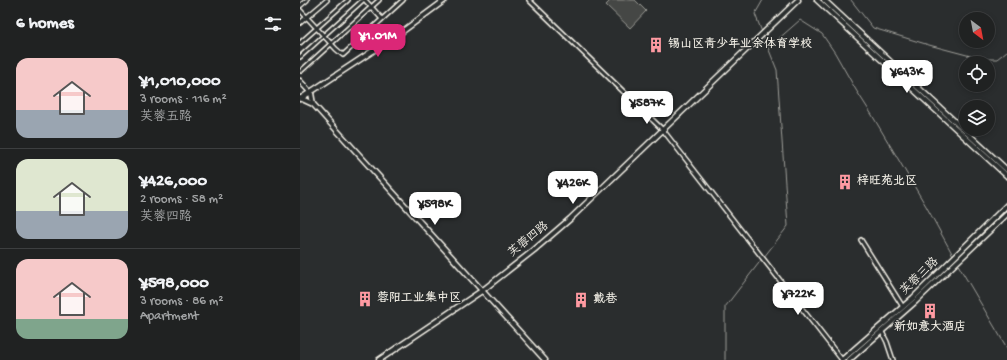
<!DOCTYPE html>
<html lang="en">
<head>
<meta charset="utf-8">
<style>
	:root { --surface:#202222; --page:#282a2a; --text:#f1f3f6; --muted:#a2a4a5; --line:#3d3f40; --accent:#db2777 }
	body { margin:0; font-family:"Gochi Hand","LXGW WenKai TC",sans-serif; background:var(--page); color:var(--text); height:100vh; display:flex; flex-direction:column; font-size:15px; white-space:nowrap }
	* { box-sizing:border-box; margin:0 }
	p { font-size:13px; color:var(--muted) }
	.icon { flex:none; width:22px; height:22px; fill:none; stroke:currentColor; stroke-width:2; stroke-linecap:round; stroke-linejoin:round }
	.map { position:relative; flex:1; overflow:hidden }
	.details { display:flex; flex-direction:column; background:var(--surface); width:300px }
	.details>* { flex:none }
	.needle { width:26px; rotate:148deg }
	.tools { position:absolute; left:659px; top:12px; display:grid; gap:8px }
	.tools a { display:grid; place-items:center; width:36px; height:36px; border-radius:50%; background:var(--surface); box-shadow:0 2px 6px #0003,0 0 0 1px var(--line); font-size:20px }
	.price { position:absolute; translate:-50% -34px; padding:0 9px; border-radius:8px; background:#fff; color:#222; font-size:13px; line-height:26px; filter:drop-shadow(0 1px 2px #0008) }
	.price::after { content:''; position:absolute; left:50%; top:24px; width:12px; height:9px; margin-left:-6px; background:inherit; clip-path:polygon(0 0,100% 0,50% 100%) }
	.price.current { background:var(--accent); color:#fff }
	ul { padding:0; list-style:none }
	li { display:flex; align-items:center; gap:12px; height:100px; padding:0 16px }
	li+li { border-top:1px solid var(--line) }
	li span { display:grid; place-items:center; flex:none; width:112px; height:80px; border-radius:12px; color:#555 }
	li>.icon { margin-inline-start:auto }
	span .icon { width:48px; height:48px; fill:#fffc; stroke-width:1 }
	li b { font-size:17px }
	h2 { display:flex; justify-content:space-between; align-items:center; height:48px; padding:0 16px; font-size:17px }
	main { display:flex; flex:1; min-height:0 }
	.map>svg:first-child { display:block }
	.green { fill:#444645; stroke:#9c9c96 }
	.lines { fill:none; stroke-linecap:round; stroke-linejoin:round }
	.stream { stroke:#9f9f9a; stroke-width:1 }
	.street-casing { stroke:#f4f1e8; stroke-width:6 }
	.secondary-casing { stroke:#f4f1e8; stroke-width:7 }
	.street { stroke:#2a2d2e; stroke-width:3 }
	.secondary { stroke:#2a2d2e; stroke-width:4 }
	.labels { text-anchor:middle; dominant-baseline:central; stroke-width:3; stroke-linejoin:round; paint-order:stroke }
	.poi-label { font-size:12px; font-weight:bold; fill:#f4f1e8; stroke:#2a2d2e; text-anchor:start }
	.street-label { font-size:12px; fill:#f4f1e8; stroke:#2a2d2e }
</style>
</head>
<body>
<main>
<section class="details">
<h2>6 homes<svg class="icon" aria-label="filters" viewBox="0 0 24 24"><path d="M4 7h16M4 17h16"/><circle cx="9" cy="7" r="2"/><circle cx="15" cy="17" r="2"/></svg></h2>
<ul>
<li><span style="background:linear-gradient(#f6c9c9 65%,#9aa5b1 0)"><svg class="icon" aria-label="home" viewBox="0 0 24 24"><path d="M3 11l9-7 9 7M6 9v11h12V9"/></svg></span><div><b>¥1,010,000</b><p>3 rooms · 116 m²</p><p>芙蓉五路</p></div></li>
<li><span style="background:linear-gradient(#dfe7d0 65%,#9aa5b1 0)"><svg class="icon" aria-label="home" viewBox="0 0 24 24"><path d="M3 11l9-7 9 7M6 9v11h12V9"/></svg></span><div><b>¥426,000</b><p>2 rooms · 58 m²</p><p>芙蓉四路</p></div></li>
<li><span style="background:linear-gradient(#f6c9c9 75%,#7fa58c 0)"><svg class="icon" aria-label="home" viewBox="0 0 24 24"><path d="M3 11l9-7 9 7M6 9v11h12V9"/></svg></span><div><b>¥598,000</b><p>3 rooms · 86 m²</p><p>Apartment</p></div></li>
</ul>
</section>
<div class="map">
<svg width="707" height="360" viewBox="0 0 707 360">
	<rect width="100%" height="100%" fill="#2a2d2e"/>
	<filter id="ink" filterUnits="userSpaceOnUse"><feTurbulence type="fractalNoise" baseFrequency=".025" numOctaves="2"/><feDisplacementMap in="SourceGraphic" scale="8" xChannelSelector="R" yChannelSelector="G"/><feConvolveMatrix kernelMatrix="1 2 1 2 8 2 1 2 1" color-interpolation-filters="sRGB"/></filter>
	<g filter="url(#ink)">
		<path class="green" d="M311,0H335L346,11L330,28L306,5Z"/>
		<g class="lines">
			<path class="stream" d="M551,0L573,28L629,45L682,59H697L707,51
				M462,32L455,14L463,0
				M463,35L477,70L488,226L464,257
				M468,48L500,20L522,34L535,53L556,90L572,115L626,206L654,257
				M657,263L707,348
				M425,360V307L462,259"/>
			<defs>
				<path id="street" d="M65,0L82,19
					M229,0L363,130L542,360
					M0,6L7,0
					M0,10L36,49L43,55L103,0
					M0,23L27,0
					M0,43L48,0
					M0,57L63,0
					M1,71L79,0
					M561,240L603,307
					M582,332L587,342L593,360"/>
				<path id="secondary" d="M517,0L707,176
					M524,0L707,170
					M0,81L11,93L13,104
					M0,98L13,104L245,360
					M0,99L103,31L145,0
					M79,360L183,290L234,250L270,219L498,0
					M542,360L613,298L707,205
					M549,360L616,301L707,214"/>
			</defs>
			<use href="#street" class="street-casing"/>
			<use href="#secondary" class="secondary-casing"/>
			<use href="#street" class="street"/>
			<use href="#secondary" class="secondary"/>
		</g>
	</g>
	<defs>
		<symbol id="building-bare" viewBox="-9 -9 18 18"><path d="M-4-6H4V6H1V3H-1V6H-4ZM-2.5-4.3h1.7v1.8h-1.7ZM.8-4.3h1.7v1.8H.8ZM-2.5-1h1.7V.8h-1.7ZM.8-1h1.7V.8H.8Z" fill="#ff9aa2" stroke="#2a2d2e" stroke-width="2.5" paint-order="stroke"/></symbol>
	</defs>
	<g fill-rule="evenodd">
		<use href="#building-bare" x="345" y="34" width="22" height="22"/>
		<use href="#building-bare" x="534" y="171" width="22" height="22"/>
		<use href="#building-bare" x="54" y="288" width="22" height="22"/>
		<use href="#building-bare" x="270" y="289" width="22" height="22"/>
		<use href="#building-bare" x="619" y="300" width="22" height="22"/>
	</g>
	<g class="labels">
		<g class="poi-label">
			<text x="368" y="45">锡山区青少年业余体育学校</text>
			<text x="557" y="182">梓旺苑北区</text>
			<text x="77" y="299">蓉阳工业集中区</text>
			<text x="293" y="300">戴巷</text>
			<text x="630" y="328" text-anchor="middle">新如意大酒店</text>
		</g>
		<g class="street-label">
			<text transform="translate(229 240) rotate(-39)">芙蓉四路</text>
			<text transform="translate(620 277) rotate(-44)">芙蓉三路</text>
		</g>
	</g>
</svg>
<div class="tools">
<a><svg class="needle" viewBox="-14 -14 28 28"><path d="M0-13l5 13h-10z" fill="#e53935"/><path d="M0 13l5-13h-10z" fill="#a2a4a5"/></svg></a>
<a><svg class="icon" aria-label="locate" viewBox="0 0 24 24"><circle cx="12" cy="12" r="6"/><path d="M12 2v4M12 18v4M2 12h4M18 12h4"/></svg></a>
<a><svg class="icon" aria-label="layers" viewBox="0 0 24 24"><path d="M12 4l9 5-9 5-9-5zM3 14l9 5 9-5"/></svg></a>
</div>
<b class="price current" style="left:78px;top:58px">¥1.01M</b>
<b class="price" style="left:607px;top:94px">¥643K</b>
<b class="price" style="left:347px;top:125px">¥587K</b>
<b class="price" style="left:273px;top:205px">¥426K</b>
<b class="price" style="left:135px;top:226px">¥598K</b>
<b class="price" style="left:498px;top:316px">¥722K</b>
</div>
</main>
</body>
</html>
